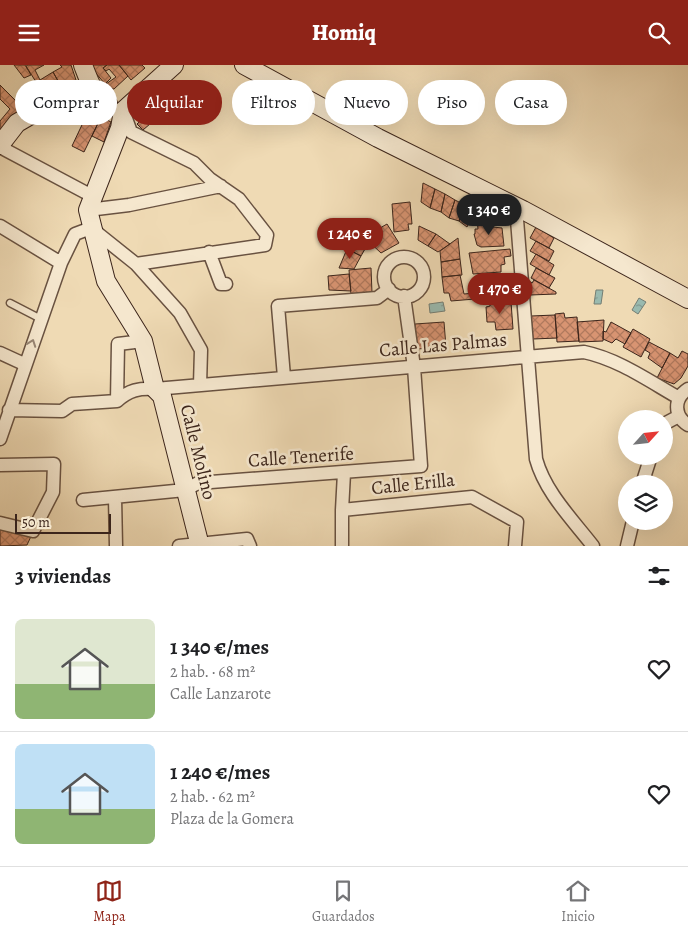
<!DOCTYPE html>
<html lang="es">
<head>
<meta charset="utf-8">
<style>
	:root { --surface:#fff; --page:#f6f6f6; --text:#202124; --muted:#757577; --line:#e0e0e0; --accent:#8f2418 }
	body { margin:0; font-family:Alegreya,serif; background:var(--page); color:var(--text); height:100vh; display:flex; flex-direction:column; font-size:19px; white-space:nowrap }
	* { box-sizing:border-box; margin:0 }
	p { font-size:16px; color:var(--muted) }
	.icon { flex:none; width:28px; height:28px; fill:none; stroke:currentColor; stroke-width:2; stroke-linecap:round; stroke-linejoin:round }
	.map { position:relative; height:481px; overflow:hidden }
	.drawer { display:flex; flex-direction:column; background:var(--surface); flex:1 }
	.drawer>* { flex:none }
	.hud { position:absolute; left:15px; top:15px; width:659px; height:45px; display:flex; gap:10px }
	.needle { width:32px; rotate:63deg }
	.fabs { position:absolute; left:618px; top:345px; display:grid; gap:10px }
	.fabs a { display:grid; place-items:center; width:55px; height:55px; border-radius:50%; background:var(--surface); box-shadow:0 5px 20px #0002; font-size:25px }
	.scale { position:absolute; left:15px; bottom:12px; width:96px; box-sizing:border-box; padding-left:5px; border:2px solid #3c251b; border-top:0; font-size:14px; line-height:18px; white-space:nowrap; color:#3c251b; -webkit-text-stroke:4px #f5e7ce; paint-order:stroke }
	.price { position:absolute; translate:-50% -42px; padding:0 11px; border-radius:18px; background:var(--accent); color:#fff; font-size:16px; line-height:32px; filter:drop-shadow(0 1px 2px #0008) }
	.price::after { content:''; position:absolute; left:50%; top:30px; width:15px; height:11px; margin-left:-8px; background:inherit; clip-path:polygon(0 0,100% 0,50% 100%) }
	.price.active { background:#222; color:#fff }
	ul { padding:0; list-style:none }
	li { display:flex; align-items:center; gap:15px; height:125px; padding:0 15px }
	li+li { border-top:1px solid var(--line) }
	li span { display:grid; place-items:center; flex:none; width:140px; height:100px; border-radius:8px; color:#555 }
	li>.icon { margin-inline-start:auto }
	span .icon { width:60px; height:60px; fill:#fffc; stroke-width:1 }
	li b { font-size:21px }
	h2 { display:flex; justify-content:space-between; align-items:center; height:60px; padding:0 15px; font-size:21px }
	.chip { padding:0 18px; border-radius:22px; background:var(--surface); box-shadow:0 5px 20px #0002; font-size:18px; line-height:45px }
	.chip.active { background:var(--accent); color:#fff }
	header { display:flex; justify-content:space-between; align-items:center; height:65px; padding:0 15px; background:var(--accent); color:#fff; font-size:22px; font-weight:800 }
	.dock { display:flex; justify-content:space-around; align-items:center; height:70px; border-top:1px solid var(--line); background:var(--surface); font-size:14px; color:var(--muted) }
	.dock a { display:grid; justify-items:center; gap:2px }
	.dock .active { color:var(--accent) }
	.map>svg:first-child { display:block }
	.water { fill:url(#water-ripples); stroke:#747e74 }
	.building { fill:url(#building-cross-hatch); stroke:#3c251b }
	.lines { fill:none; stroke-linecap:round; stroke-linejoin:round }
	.lane-casing { stroke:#695241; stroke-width:9 }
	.street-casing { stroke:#695241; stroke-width:15 }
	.secondary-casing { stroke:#3c251b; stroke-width:20 }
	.lane { stroke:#f5e7ce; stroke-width:6 }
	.street { stroke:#f5e7ce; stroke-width:12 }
	.secondary { stroke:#f5e7ce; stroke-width:18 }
	.oneway { stroke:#988674 }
	.labels { text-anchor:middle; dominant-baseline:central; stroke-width:5; stroke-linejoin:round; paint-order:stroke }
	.street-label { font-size:19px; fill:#3c251b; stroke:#f5e7ce }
</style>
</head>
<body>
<header><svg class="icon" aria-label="menu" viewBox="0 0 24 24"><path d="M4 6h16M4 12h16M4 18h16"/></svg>Homiq<svg class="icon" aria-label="search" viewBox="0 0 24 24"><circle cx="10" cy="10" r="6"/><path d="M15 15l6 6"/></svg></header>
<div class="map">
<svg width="688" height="481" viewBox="0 0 688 481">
	<defs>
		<pattern id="water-ripples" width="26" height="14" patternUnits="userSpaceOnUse" patternTransform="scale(1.25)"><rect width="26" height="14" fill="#9abaaf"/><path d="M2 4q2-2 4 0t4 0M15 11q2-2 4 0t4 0" fill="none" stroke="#7f978e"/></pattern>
		<pattern id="building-cross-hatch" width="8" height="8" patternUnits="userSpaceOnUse" patternTransform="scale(1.25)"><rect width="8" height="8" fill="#d89472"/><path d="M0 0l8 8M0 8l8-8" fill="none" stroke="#b0795d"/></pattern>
	</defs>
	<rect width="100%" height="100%" fill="#efdab4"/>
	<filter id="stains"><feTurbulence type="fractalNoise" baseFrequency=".004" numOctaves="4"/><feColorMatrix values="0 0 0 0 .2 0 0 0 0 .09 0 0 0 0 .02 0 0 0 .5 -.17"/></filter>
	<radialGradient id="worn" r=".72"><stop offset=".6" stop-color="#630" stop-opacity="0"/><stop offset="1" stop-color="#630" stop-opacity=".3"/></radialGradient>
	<path class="water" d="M181,26L187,33L173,47L166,41Z
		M596,225H603L601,239H594Z
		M639,233L646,237L638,249L632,245Z
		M443,237L445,246L430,248L429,239Z"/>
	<path class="building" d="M14,0H25L31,10L24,13Z
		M28,0H44L35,5L40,15L53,7L62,23L46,33L26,1Z
		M60,0H71L76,15L62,23L53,7L62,2Z
		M89,0H107L103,3L111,13L105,19Z
		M107,0H119L128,11L114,24H111L106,19L116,12L109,4L106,6L103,3Z
		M119,0H142L145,3L131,15Z
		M0,20L24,44L0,68V56L10,44L0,34Z
		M41,25L46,33L24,44L19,37Z
		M89,45L101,52L84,87L72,81Z
		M152,45L158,52L143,65L137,59Z
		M101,52L111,57L104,77L92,71Z
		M423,118L435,124L430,143L421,137Z
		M435,124L445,129L441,147L430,143Z
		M445,129L455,135L449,153L441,147Z
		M455,135L465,140L459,156L449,153Z
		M410,137L412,159H408L409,165L394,167L392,139Z
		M465,140L475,144L467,162L459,156Z
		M477,155H484V161L502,163L504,181L481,182L477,180L474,169H475V164H478Z
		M387,159L399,178L381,188L366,174L374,169L373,167Z
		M351,161L369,177L361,191L342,181Z
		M419,161L436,169L428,181L418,175Z
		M536,162L554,173L549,183L530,173Z
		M436,169L450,179L438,187L428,181Z
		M458,173L460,194L441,197L440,186Z
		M536,176L554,186L549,196L530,186Z
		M347,184L361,191L354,204L339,203Z
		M510,184L511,191L504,192L505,199L501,200V207L473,209L469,188Z
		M536,189L554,200L549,210L530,199Z
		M460,194L462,210L442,212L441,197Z
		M371,203L372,228L351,230L349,205Z
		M536,203L555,213L549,223L531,213Z
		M349,209L351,226L329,225L328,211Z
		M460,210L464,229L475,228V234L451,236L449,228H444L442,212Z
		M534,215L556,227V229L530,230L529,216L532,218Z
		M511,237L513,264L496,265L495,257H487L486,242L490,241V238Z
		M564,248L565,253L577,252L579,276L557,277L555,249Z
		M555,250L557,273L533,274L531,251Z
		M604,255L603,276L579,277L577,257Z
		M444,257L446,282L417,284L415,259Z
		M611,257L631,268L625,279L616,274L612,278L603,274V266L606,267Z
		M633,264L650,274L641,292L623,282Z
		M649,277L670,288L662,303L648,293L650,288L645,285Z
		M682,286L688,289V301L681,313L674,319L657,313L670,288L678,293Z
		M0,459L33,467L27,480L0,481Z"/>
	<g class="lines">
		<defs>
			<path id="lane" d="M10,238L41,254"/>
			<path id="street" d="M124,48L131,67L194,98L210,114L239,134L267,170L265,180L136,199
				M0,82L94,132
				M516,142L536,394C545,427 572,454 593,481
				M88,145L129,140L221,121
				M0,161L61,198
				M209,187L221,219H226
				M384 212a20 20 0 1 1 40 0a20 20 0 1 1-40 0Z
				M0,288L24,299
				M284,312L278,241L377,233L389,224
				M688,324C673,334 674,351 688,360
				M117,336L118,279L143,276
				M9,345L62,346L72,339L117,336C129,325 139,323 155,324L584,287C618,294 649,316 679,333
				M664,359L679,351
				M0,374L61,198L75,169L91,163L136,199L180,248L201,285L200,320
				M0,400L54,399L53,427L33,466L0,458
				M642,419L651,391
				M115,432L116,481
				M83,435L185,425L198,418L421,401L414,302L404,231
				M342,445L344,408
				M179,481L247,474L250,481
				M342,481V445L472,432L517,457L515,481
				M627,481L633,456"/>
			<path id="secondary" d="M83,0C88,13 94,32 108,39
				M244,0L378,73L523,145L688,234
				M123,46L120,63L88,145L106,216L143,276L155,324L162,331L200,481
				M123,46L174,0
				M0,80L17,58L60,33L75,32L102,36"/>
		</defs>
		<use href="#lane" class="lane-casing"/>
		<use href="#street" class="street-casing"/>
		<use href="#secondary" class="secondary-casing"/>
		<use href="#lane" class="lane"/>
		<use href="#street" class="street"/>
		<use href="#secondary" class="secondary"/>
	</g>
	<defs><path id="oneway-chevron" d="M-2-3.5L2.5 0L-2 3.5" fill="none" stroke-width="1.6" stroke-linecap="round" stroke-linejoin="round" transform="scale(1.25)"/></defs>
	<use class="oneway" href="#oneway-chevron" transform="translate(32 278) rotate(-70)"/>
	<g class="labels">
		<g class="street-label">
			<text transform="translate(443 280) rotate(-5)">Calle Las Palmas</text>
			<text transform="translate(198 387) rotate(76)">Calle Molino</text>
			<text transform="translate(301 392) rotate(-4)">Calle Tenerife</text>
			<text transform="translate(413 419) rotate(-6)">Calle Erilla</text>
		</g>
	</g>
	<rect width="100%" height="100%" filter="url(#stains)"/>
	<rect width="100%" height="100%" fill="url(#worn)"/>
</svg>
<div class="fabs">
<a><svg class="needle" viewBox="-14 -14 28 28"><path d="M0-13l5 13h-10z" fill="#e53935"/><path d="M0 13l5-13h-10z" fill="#757577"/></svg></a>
<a><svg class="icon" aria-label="layers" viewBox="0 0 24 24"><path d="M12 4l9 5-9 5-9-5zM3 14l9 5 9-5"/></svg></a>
</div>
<div class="scale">50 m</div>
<b class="price active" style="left:489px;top:171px">1 340 €</b>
<b class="price" style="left:350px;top:195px">1 240 €</b>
<b class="price" style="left:500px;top:250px">1 470 €</b>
<div class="hud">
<a class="chip">Comprar</a>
<a class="chip active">Alquilar</a>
<a class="chip">Filtros</a>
<a class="chip">Nuevo</a>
<a class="chip">Piso</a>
<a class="chip">Casa</a>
</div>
</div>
<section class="drawer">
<h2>3 viviendas<svg class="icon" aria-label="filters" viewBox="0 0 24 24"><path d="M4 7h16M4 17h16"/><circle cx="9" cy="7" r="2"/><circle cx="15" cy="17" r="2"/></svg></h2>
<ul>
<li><span style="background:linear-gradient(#dfe7d0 65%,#8fb573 0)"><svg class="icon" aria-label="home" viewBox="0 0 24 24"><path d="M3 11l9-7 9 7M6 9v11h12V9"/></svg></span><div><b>1 340 €/mes</b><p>2 hab. · 68 m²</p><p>Calle Lanzarote</p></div><svg class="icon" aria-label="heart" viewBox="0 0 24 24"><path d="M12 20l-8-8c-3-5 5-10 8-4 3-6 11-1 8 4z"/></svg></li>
<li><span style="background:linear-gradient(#bfe0f5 65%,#8fb573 0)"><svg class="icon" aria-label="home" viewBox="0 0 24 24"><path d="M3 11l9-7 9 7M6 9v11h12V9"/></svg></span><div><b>1 240 €/mes</b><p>2 hab. · 62 m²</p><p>Plaza de la Gomera</p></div><svg class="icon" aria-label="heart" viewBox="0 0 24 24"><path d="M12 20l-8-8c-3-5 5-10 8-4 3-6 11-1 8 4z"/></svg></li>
</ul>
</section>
<nav class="dock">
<a class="active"><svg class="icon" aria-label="map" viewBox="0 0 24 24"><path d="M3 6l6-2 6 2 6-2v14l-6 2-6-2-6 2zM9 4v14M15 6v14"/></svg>Mapa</a>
<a><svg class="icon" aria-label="saved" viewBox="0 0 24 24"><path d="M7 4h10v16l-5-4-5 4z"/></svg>Guardados</a>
<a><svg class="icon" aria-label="home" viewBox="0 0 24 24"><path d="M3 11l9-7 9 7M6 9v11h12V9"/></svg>Inicio</a>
</nav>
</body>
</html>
